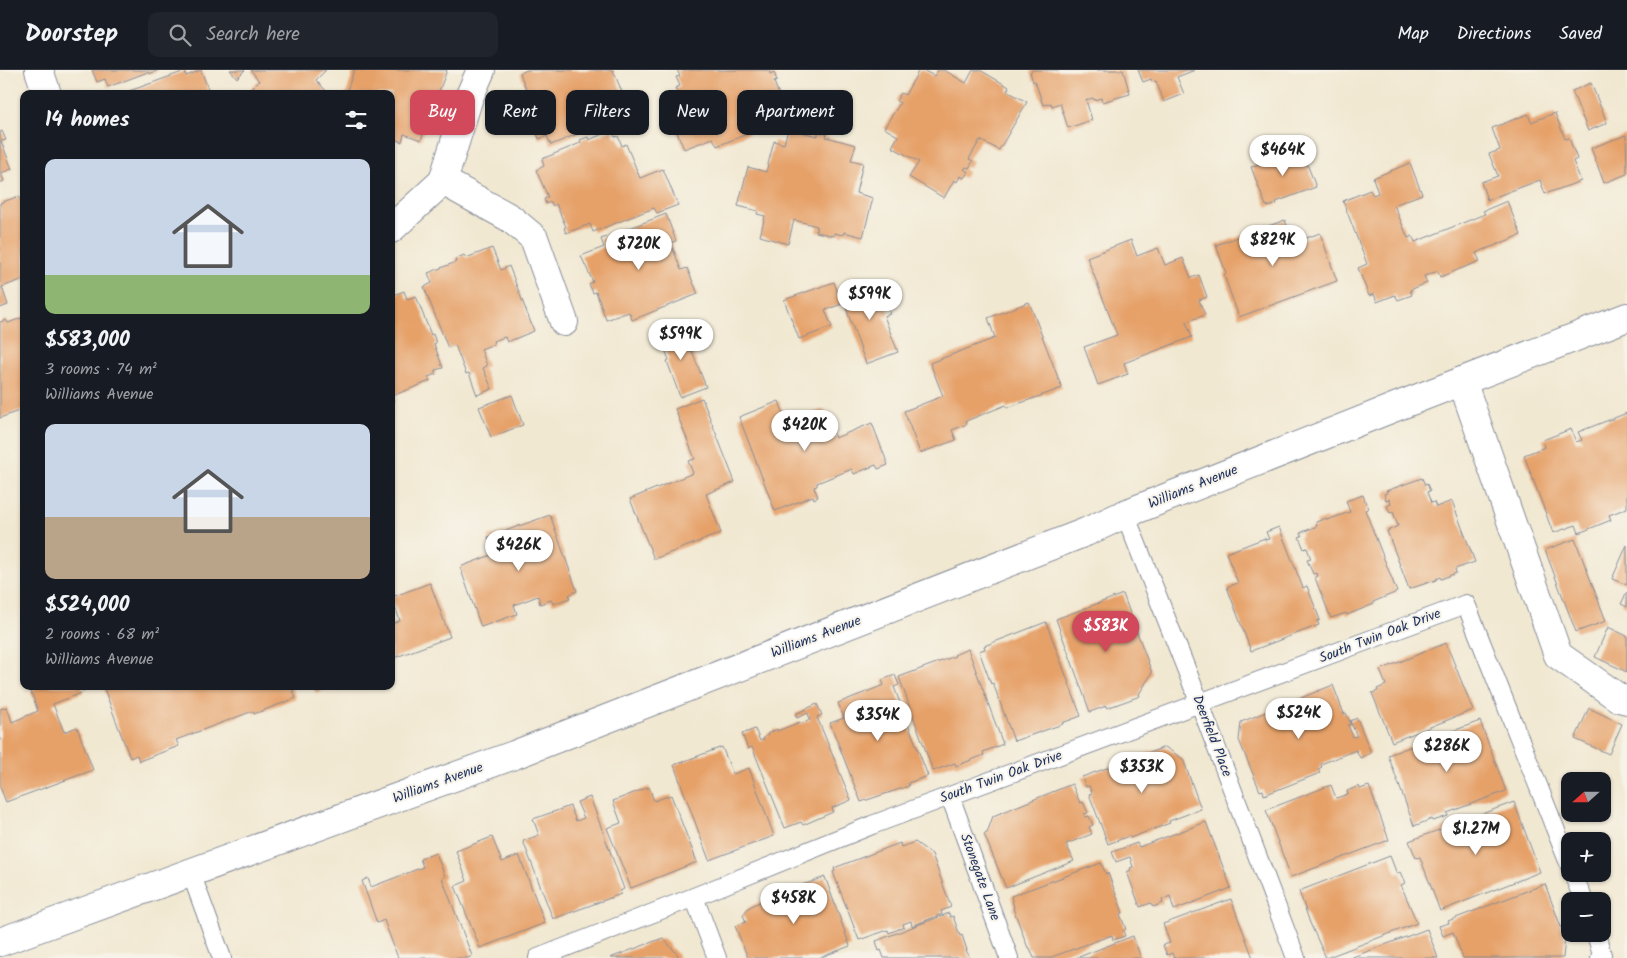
<!DOCTYPE html>
<html lang="en">
<head>
<meta charset="utf-8">
<style>
	:root { --surface:#171b24; --page:#20242c; --text:#f1f3f6; --muted:#9ea1a6; --line:#363941; --accent:#d1495b }
	body { margin:0; font-family:Kalam,sans-serif; background:var(--page); color:var(--text); height:100vh; display:flex; flex-direction:column; font-size:19px; white-space:nowrap }
	* { box-sizing:border-box; margin:0 }
	p { font-size:16px; color:var(--muted) }
	.icon { flex:none; width:28px; height:28px; fill:none; stroke:currentColor; stroke-width:2; stroke-linecap:round; stroke-linejoin:round }
	.map { position:relative; flex:1; overflow:hidden }
	.sheet { position:absolute; left:20px; top:20px; width:375px; height:600px; display:flex; flex-direction:column; background:var(--surface); border-radius:10px; box-shadow:0 1px 4px #0004 }
	.sheet>* { flex:none }
	.hud { position:absolute; left:410px; top:20px; width:475px; height:45px; display:flex; gap:10px }
	.needle { width:32px; rotate:249deg }
	.controls { position:absolute; left:1561px; top:702px; display:grid; gap:10px }
	.controls a { display:grid; place-items:center; width:50px; height:50px; border-radius:10px; background:var(--surface); box-shadow:0 1px 4px #0004; font-size:25px }
	.price { position:absolute; translate:-50% -42px; padding:0 11px; border-radius:18px; background:#fff; color:#222; font-size:16px; line-height:32px; filter:drop-shadow(0 1px 2px #0008) }
	.price::after { content:''; position:absolute; left:50%; top:30px; width:15px; height:11px; margin-left:-8px; background:inherit; clip-path:polygon(0 0,100% 0,50% 100%) }
	.price.active { background:var(--accent); color:#fff }
	ul { padding:0; list-style:none }
	li { display:grid; align-content:center; gap:10px; height:265px; padding:0 25px }
	li span { display:grid; place-items:center; height:155px; border-radius:10px; color:#555 }
	li>.icon { margin-inline-start:auto }
	span .icon { width:90px; height:90px; fill:#fffc; stroke-width:1 }
	li b { font-size:21px }
	h2 { display:flex; justify-content:space-between; align-items:center; height:60px; padding:0 25px; font-size:21px }
	.chip { padding:0 18px; border-radius:10px; background:var(--surface); box-shadow:0 1px 4px #0004; font-size:18px; line-height:45px }
	.chip.active { background:var(--accent); color:#fff }
	header { display:flex; align-items:center; gap:30px; box-sizing:border-box; height:70px; padding:0 25px; background:var(--surface); border-bottom:1px solid var(--line) }
	header strong { font-size:24px }
	nav { display:flex; gap:28px; margin-inline-start:auto; font-size:18px }
	.search { width:350px; height:45px; background:var(--page); display:flex; align-items:center; gap:12px; box-sizing:border-box; padding:0 18px; border-radius:10px; color:var(--muted); font-size:19px }
	.map>svg:first-child { display:block }
	.building { fill:#e6a169 }
	.lines { fill:none; stroke-linecap:round; stroke-linejoin:round }
	.service-casing { stroke:#868c98; stroke-width:20 }
	.minor-casing { stroke:#868c98; stroke-width:30 }
	.tertiary-casing { stroke:#868c98; stroke-width:30 }
	.service { stroke:#fff; stroke-width:18 }
	.minor { stroke:#fff; stroke-width:28 }
	.tertiary { stroke:#fff; stroke-width:28 }
	.labels { text-anchor:middle; dominant-baseline:central; stroke-width:4; stroke-linejoin:round; paint-order:stroke }
	.street-label { font-size:14px; fill:#1b2f5e; stroke:#f7f3e8 }
</style>
</head>
<body>
<header>
<strong>Doorstep</strong>
<div class="search"><svg class="icon" aria-label="search" viewBox="0 0 24 24"><circle cx="10" cy="10" r="6"/><path d="M15 15l6 6"/></svg>Search here</div>
<nav><a>Map</a><a>Directions</a><a>Saved</a></nav>
</header>
<div class="map">
<svg width="1627" height="888" viewBox="0 0 1627 888">
	<rect width="100%" height="100%" fill="#f7f3e8"/>
	<filter id="ink" filterUnits="userSpaceOnUse"><feTurbulence type="fractalNoise" baseFrequency=".02" numOctaves="2"/><feDisplacementMap in="SourceGraphic" scale="10" xChannelSelector="R" yChannelSelector="G"/><feConvolveMatrix kernelMatrix="1 2 1 2 8 2 1 2 1" color-interpolation-filters="sRGB"/></filter>
	<filter id="wash" filterUnits="userSpaceOnUse"><feTurbulence type="fractalNoise" baseFrequency=".0096" numOctaves="4" result="noise"/><feDisplacementMap in="SourceGraphic" scale="20" xChannelSelector="R" yChannelSelector="G"/><feGaussianBlur stdDeviation="1.12" result="paint"/><feColorMatrix in="noise" values="0 0 0 0 0 0 0 0 0 0 0 0 0 0 0 0 0 1.4 0 .05"/><feComposite in="paint" operator="in"/></filter>
	<g filter="url(#wash)">
		<rect width="100%" height="100%" fill="#f1e8d1"/>
		<g id="blocks">
			<path class="building" d="M92,0H159L149,4L148,2L108,17L105,9L97,12Z
				M201,0L210,24H121L185,1L186,6Z
				M230,0H245L237,8Z
				M251,0H326L316,10L329,24H245L259,11Z
				M354,0H447L421,70L404,64L402,72L391,68V24H346Z
				M527,0H613L624,27L618,29L621,37L619,39L622,46L598,55L599,58L590,62L589,59L551,75L547,66L539,69L528,41L524,43L523,38L528,35L526,31L530,30L520,3Z
				M677,0H769L770,4L774,2L777,11L774,12L785,40L774,44L777,52L717,76L713,68L684,79L676,60L691,53L675,18L680,16L676,7L680,6Z
				M919,0H923L934,6L938,0H944L966,13L973,0H980L1009,17L1007,21L1027,32L999,80L980,70L969,89L973,91L969,98L966,97L964,99L968,102L964,108L960,106L957,112L954,110L944,128L909,107L919,92L892,77L898,66L884,58L900,33L896,31L901,23L905,25Z
				M1032,0H1123L1130,24L1102,32L1101,28L1094,30L1093,28L1086,30L1092,50L1068,58L1060,33L1052,36L1051,33L1043,35L1035,11L1033,12L1030,2L1032,1Z
				M1138,0H1195L1177,7L1184,24L1164,32L1156,11L1152,12L1151,9L1143,12Z
				M1591,13L1607,53L1588,61L1572,21Z
				M1555,43L1565,69L1569,68L1577,89L1573,91L1581,111L1545,124L1540,110L1487,130L1481,112L1498,106L1489,84L1500,80L1492,58L1528,44L1531,52Z
				M788,59L818,66V62L827,64L826,67L856,75L851,90L863,93L856,123L873,128L863,167L844,162L843,165L834,163V166L816,162L817,156L794,150L788,174L760,166L765,146L757,144L758,141L738,136L748,97L766,102L774,71L784,74Z
				M612,60L615,67L618,66L622,76L626,74L640,108L663,99L678,135L657,143L654,138L593,162L590,154L566,163L564,158L566,157L556,134L553,136L551,132L546,134L544,129L548,127L536,100L544,96L542,89L578,74L581,72L580,70L588,67L589,70Z
				M2,61L6,70L1,71L12,99L1,103L4,111L0,113V62Z
				M1626,65L1627,104L1604,113L1591,78Z
				M1301,78L1316,117L1276,132L1277,134L1268,137V135L1266,136L1251,97Z
				M1410,93L1422,124L1394,135L1408,168L1412,166L1415,172L1485,144L1483,141L1507,131L1521,165L1476,183L1480,191L1440,207L1438,201L1424,206L1427,213L1410,220L1412,225L1398,230L1395,225L1377,232L1374,224L1369,226L1358,198L1367,194L1343,131L1370,120L1373,125L1378,123L1373,108Z
				M19,126L24,141V209L2,217L8,235L0,238V133Z
				M666,144L676,171L671,173L681,200L687,198L698,224L632,250L629,242L606,250L596,222L593,223L589,214L593,212L581,186L604,177L601,169Z
				M1285,150L1293,173L1320,163L1337,211L1239,247L1224,205L1226,203L1216,175Z
				M1131,170L1137,186L1158,178L1165,195L1183,188L1191,208L1199,205L1207,227L1199,230L1205,245L1186,252L1192,267L1124,293L1128,304L1098,315L1084,277L1117,265L1087,187Z
				M492,178L501,200L509,196L534,261L507,272L505,267L493,271L494,274L481,279L487,296L483,298L492,319L477,325L469,303L466,304L455,275L448,278L424,217L432,213L428,203L456,192L455,189L464,185L466,188Z
				M878,211L890,244L884,246L898,282L866,294L841,224Z
				M834,212L842,234L825,240L832,257L799,269L784,230Z
				M404,221L407,229L416,226L431,265L433,264L436,273L434,274L443,298L435,300L436,304L428,307L430,311L392,326L394,332L391,333V226Z
				M1029,232L1062,318L1007,338L1006,335L966,351L967,354L952,360L956,370L920,383L904,341L943,326L930,293L995,268L988,248Z
				M24,247V339L0,348V252L6,250L8,253Z
				M678,253L690,282L692,281L706,317L680,327L667,291L669,290L658,261Z
				M512,325L523,355L491,367L479,337Z
				M702,328L735,412L706,424L721,463L654,489L630,429L693,403L688,391L695,389L675,339Z
				M779,331L787,353L824,339L835,368L872,353L888,395L878,399L876,395L854,404L852,399L817,413V416L814,417L818,427L814,429L813,426L775,441L739,347Z
				M1627,343V438L1609,445L1611,450L1579,463L1576,455L1553,463L1524,385L1545,377L1543,370L1571,359L1576,372L1582,370L1578,362Z
				M1422,408L1425,415L1427,414L1430,421L1427,422L1431,433L1434,432L1436,437L1452,431L1475,492L1455,499L1456,503L1441,509L1440,507L1436,509V510L1409,519L1387,461L1398,456L1393,442L1390,443L1387,436L1391,434L1389,429L1386,430L1384,424L1387,423L1386,421Z
				M1363,425L1368,439L1365,440L1397,522L1373,532L1374,534L1347,545L1346,543L1331,548L1315,508L1318,506L1317,503L1313,504L1307,490L1311,489L1307,478L1304,479L1299,467L1302,466L1300,463L1317,456L1316,452L1326,448L1327,450L1350,442L1346,431Z
				M550,445L577,521L569,525L570,528L553,534L551,530L540,534L538,526L514,535L517,544L481,557L460,497L494,484L488,467Z
				M1279,457L1303,518L1307,516L1320,550L1317,551L1319,555L1251,581L1227,517L1238,513L1226,483L1265,468V470L1269,469L1266,462Z
				M1575,469L1606,551L1576,562L1545,480Z
				M1627,475V515L1612,509Z
				M430,513L450,567L391,589V554L400,551L392,527Z
				M1627,522V537L1621,534Z
				M1123,524L1152,603L1139,624L1140,626L1107,638L1106,636L1090,642L1056,549Z
				M1046,552L1081,646L1062,653L1063,654L1014,671L993,613L991,614L979,581L985,579L984,576Z
				M1608,557L1627,566V602L1595,587Z
				M1446,573L1473,640L1392,672L1372,623L1378,621L1377,619L1386,615L1380,600Z
				M968,579L1003,674L983,682L984,685L956,696L955,693L933,701L899,607L955,586L954,585Z
				M895,605L899,615L894,617L928,706L908,713L909,716L861,732L830,653L844,648L838,633L884,615L882,610Z
				M1333,615L1344,644L1346,643L1351,654L1348,655L1353,667L1357,666L1350,651L1357,648L1371,683L1360,688L1356,680L1321,694L1322,697L1318,699L1320,703L1264,725L1263,720L1260,721L1239,670L1241,652Z
				M42,616H82L84,622L53,634L64,662L77,657L93,700L6,732L0,717V639L7,637L12,652L38,641L31,622Z
				M103,616H291L296,628L254,644L253,641L176,670L179,676L139,691L137,685L130,688Z
				M314,616H333L316,623Z
				M817,634L822,645L817,647L851,730L832,738L833,742L803,755L801,752L785,758L752,677L748,679L742,664L755,659L760,671L764,669V667L768,665L767,664L777,659V661L800,652L801,654L810,650L808,643L797,648L795,644Z
				M1589,638L1622,654L1609,684L1575,669Z
				M1480,651L1506,721L1447,743L1448,746L1433,751L1432,749L1414,756L1388,685Z
				M722,677L733,704L749,698L774,766L709,790L674,695Z
				M1165,677L1183,689L1201,739L1169,751L1170,753L1130,768L1129,766L1108,774L1089,724L1092,723L1089,716L1086,717L1082,707Z
				M1072,714L1080,733L1083,732L1088,743L1084,744L1085,747L1089,746L1093,755L1089,757L1092,764L1066,774L1074,791L1006,818L984,764L987,763L993,746Z
				M1331,715L1336,728L1348,724L1347,721L1359,716L1360,719L1369,716L1389,770L1291,807L1266,740Z
				M649,717L654,731L671,725L697,792L631,818L607,758L621,753L613,731Z
				M590,727L624,819L620,821L621,824L553,849L523,771L539,765L533,749L570,736L576,751L584,748L577,732Z
				M1514,732L1540,802L1440,841L1420,787L1416,788L1409,771Z
				M1206,752L1231,818L1174,840L1170,826L1162,830L1163,833L1153,837L1151,833L1140,837L1127,802L1131,800L1130,798L1133,797L1130,787L1116,792L1112,782L1137,773L1139,777Z
				M492,767L502,792L519,785L545,853L480,878L455,816L467,811L456,781Z
				M915,772L932,784L951,837L941,841L942,844L912,856L911,851L903,854L904,857L889,863L888,860L859,870L833,802L835,801L834,798L900,773L901,777Z
				M436,783L445,807L442,808L472,886L468,888H398L384,850L377,853L362,811L368,808L371,817L423,797L420,789Z
				M1390,786L1397,804L1400,802L1405,813L1401,815L1417,853L1326,888L1310,853L1299,821Z
				M1101,793L1106,804L1108,803L1123,843L1120,844L1126,859L1123,861L1125,866L1113,870L1112,865L1049,888H1034L1030,878H1028L1013,838H1014L1011,826Z
				M825,807L850,876L819,888H748L735,856L746,852L743,845L748,838L755,834L775,826V825Z
				M1545,814L1565,868L1563,888H1463L1453,862L1443,866L1439,856L1449,853L1448,851Z
				M1231,829L1253,888H1174L1172,883L1167,885L1163,875L1170,873L1163,854Z
				M949,843L950,847L953,846L960,866L962,865L967,880H966L970,888H884L881,880L879,881L876,871Z
				M1427,859L1438,888H1350Z
				M1133,866L1141,888H1076Z
				M663,868L677,884L679,888H610Z"/>
		</g>
	</g>
	<g filter="url(#ink)">
		<use href="#blocks" fill-opacity="0" stroke="#868c98" stroke-width="1"/>
		<g class="lines">
			<defs>
				<path id="service" d="M1125,444L1200,634L1296,888
					M950,726L1009,888
					M191,803L222,888
					M1573,804L1584,831
					M694,827L717,888
					M1596,864L1602,885L1600,888
					M538,888L694,827L872,755L1466,534L1570,796"/>
				<path id="minor" d="M39,0L47,24
					M443,111L510,148L534,168L564,252
					M391,159L443,111L468,30L481,0
					M1462,311L1558,585L1619,628L1627,630"/>
				<path id="tertiary" d="M0,872L514,685L1086,462L1125,444L1398,336L1627,247"/>
			</defs>
			<use href="#service" class="service-casing"/>
			<use href="#minor" class="minor-casing"/>
			<use href="#tertiary" class="tertiary-casing"/>
			<use href="#service" class="service"/>
			<use href="#minor" class="minor"/>
			<use href="#tertiary" class="tertiary"/>
		</g>
	</g>
	<g class="labels">
		<g class="street-label">
			<text transform="translate(1193 417) rotate(-22)">Williams Avenue</text>
			<text transform="translate(1380 566) rotate(-21)">South Twin Oak Drive</text>
			<text transform="translate(816 567) rotate(-21)">Williams Avenue</text>
			<text transform="translate(1212 666) rotate(69)">Deerfield Place</text>
			<text transform="translate(1001 707) rotate(-20)">South Twin Oak Drive</text>
			<text transform="translate(438 713) rotate(-20)">Williams Avenue</text>
			<text transform="translate(980 807) rotate(70)">Stonegate Lane</text>
		</g>
	</g>
</svg>
<div class="controls">
<a><svg class="needle" viewBox="-14 -14 28 28"><path d="M0-13l5 13h-10z" fill="#e53935"/><path d="M0 13l5-13h-10z" fill="#9ea1a6"/></svg></a>
<a>+</a>
<a>−</a>
</div>
<b class="price" style="left:1283px;top:107px">$464K</b>
<b class="price" style="left:1273px;top:197px">$829K</b>
<b class="price" style="left:639px;top:201px">$720K</b>
<b class="price" style="left:870px;top:251px">$599K</b>
<b class="price" style="left:681px;top:291px">$599K</b>
<b class="price" style="left:805px;top:382px">$420K</b>
<b class="price" style="left:519px;top:502px">$426K</b>
<b class="price active" style="left:1106px;top:583px">$583K</b>
<b class="price" style="left:1299px;top:670px">$524K</b>
<b class="price" style="left:878px;top:672px">$354K</b>
<b class="price" style="left:1447px;top:703px">$286K</b>
<b class="price" style="left:1142px;top:724px">$353K</b>
<b class="price" style="left:1476px;top:786px">$1.27M</b>
<b class="price" style="left:794px;top:855px">$458K</b>
<div class="hud">
<a class="chip active">Buy</a>
<a class="chip">Rent</a>
<a class="chip">Filters</a>
<a class="chip">New</a>
<a class="chip">Apartment</a>
</div>
<section class="sheet">
<h2>14 homes<svg class="icon" aria-label="filters" viewBox="0 0 24 24"><path d="M4 7h16M4 17h16"/><circle cx="9" cy="7" r="2"/><circle cx="15" cy="17" r="2"/></svg></h2>
<ul>
<li><span style="background:linear-gradient(#c9d6e8 75%,#8fb573 0)"><svg class="icon" aria-label="home" viewBox="0 0 24 24"><path d="M3 11l9-7 9 7M6 9v11h12V9"/></svg></span><div><b>$583,000</b><p>3 rooms · 74 m²</p><p>Williams Avenue</p></div></li>
<li><span style="background:linear-gradient(#c9d6e8 60%,#b9a48a 0)"><svg class="icon" aria-label="home" viewBox="0 0 24 24"><path d="M3 11l9-7 9 7M6 9v11h12V9"/></svg></span><div><b>$524,000</b><p>2 rooms · 68 m²</p><p>Williams Avenue</p></div></li>
</ul>
</section>
</div>
</body>
</html>
